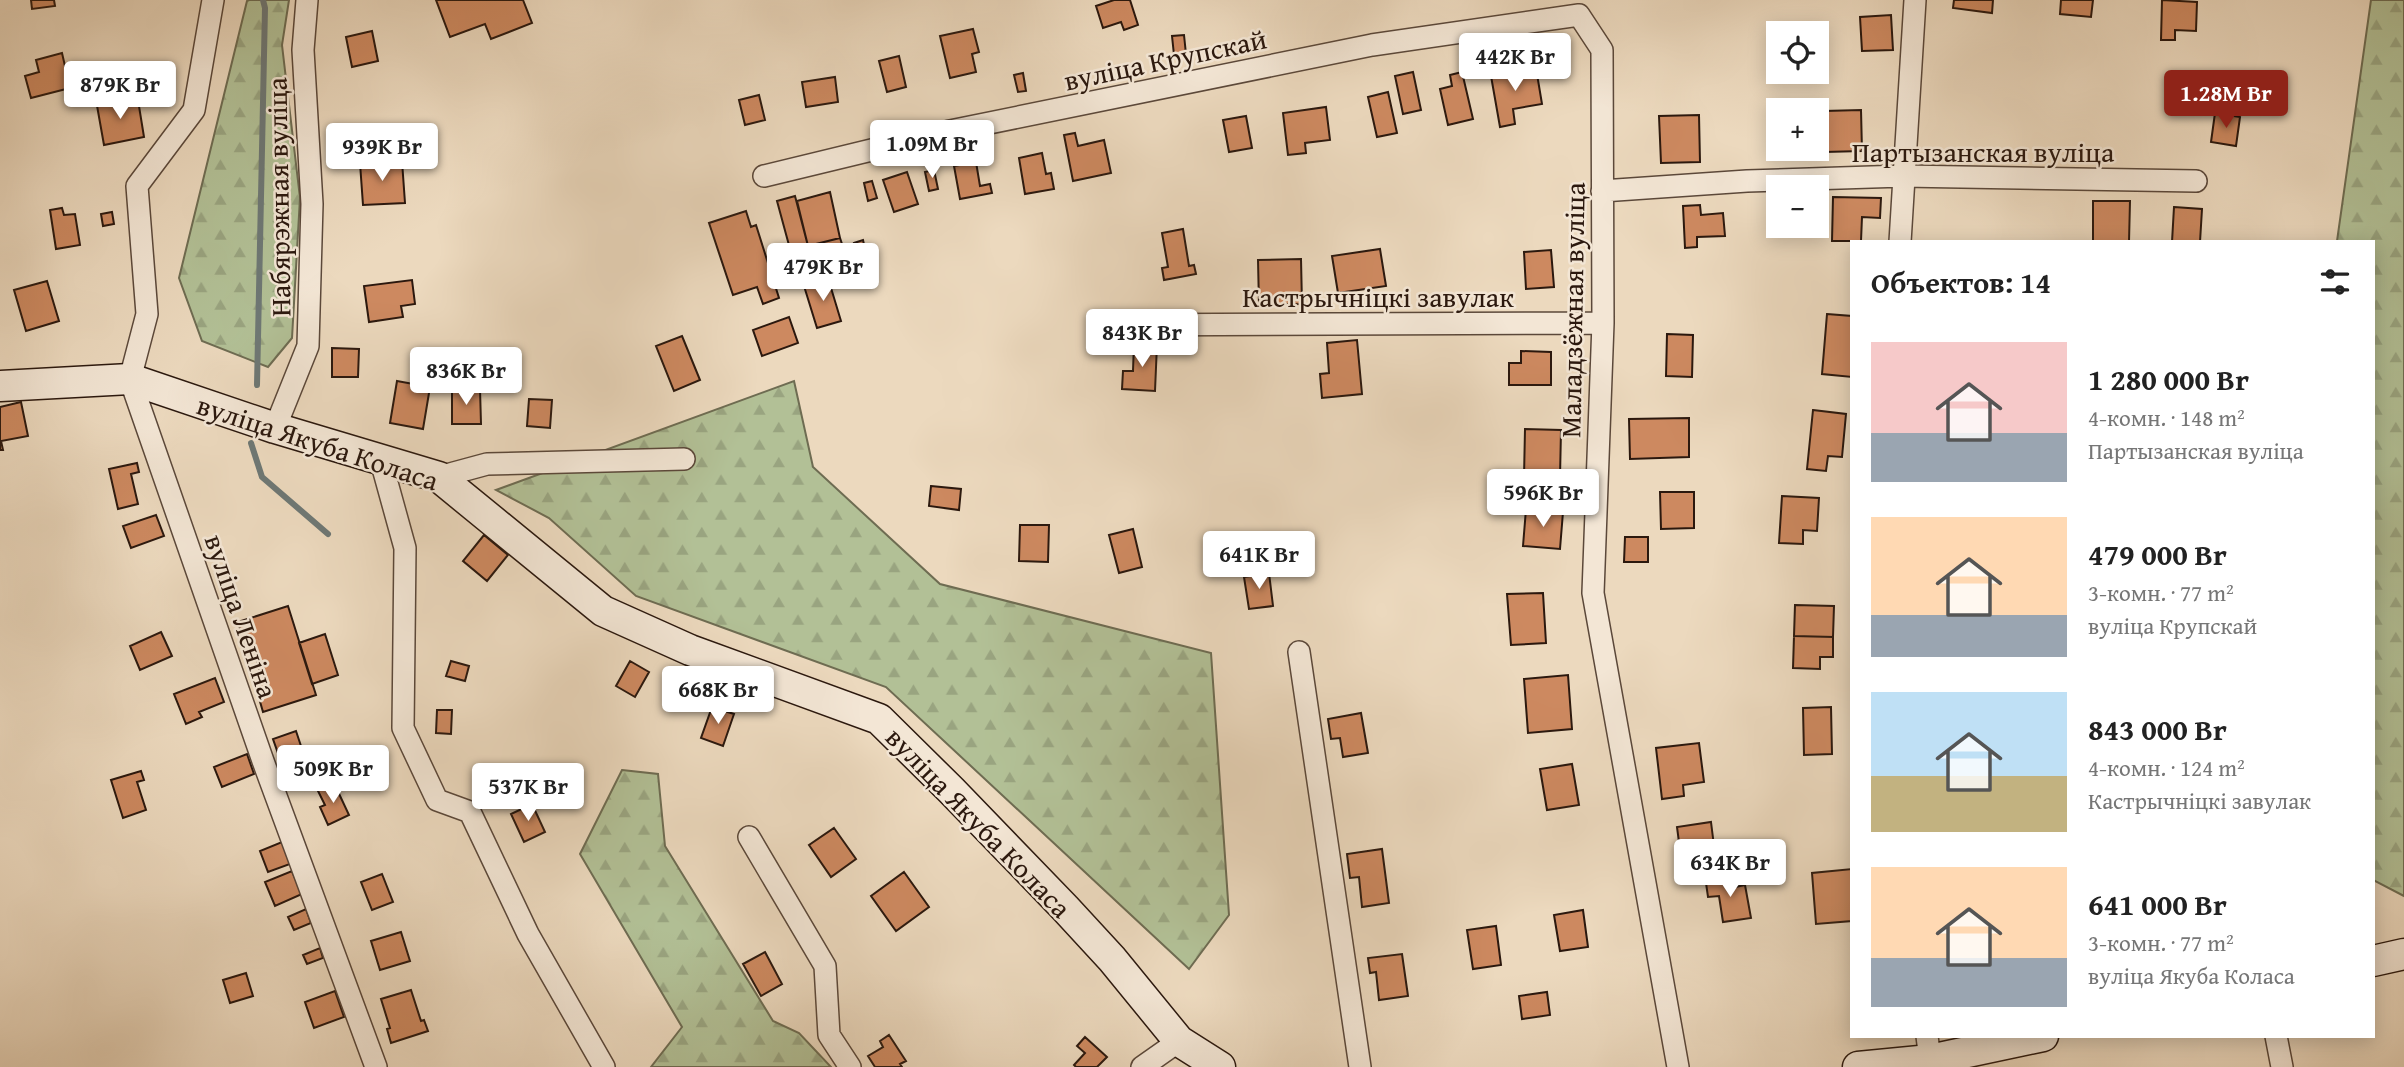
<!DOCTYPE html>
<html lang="ru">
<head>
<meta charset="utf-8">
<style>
	:root { --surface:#fff; --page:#f2f2f2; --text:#222; --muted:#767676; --accent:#8f2418 }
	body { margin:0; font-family:"Gentium Book Plus",serif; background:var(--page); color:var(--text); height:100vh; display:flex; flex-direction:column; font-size:26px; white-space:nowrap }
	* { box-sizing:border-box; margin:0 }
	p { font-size:23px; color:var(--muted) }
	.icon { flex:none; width:38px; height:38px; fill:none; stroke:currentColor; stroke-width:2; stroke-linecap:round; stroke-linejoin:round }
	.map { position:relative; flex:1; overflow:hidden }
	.details { position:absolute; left:1850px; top:240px; width:525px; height:798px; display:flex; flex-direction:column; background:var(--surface); border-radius:0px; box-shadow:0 4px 18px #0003 }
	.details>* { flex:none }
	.controls { position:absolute; left:1766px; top:21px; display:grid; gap:14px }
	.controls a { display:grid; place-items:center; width:63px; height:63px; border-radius:0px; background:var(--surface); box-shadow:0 4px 18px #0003; font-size:35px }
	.price { position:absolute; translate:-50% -60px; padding:0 16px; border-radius:7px; background:#fff; color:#222; font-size:23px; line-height:46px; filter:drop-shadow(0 2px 4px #0008) }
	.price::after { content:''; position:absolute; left:50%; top:42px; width:21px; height:16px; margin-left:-10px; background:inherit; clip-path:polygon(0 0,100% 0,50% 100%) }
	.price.on { background:var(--accent); color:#fff }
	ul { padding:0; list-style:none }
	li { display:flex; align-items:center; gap:21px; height:175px; padding:0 21px }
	li span { display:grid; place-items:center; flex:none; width:196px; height:140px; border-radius:0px; color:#555 }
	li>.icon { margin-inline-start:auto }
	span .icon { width:84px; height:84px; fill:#fffc; stroke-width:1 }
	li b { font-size:30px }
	h2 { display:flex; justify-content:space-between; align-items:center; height:84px; padding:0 21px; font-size:30px }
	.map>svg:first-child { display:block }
	.forest { fill:url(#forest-firs); stroke:#6e6c52; stroke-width:2 }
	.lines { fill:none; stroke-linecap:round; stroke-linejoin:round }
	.stream { stroke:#6e7875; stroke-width:6 }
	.building { fill:#cd8960; stroke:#2b180e; stroke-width:2 }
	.street-casing { stroke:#5b483a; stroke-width:24 }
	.secondary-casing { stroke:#2b180e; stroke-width:33 }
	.street { stroke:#f3e6d5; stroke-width:21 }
	.secondary { stroke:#f3e6d5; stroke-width:30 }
	.labels { text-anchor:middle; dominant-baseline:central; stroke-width:5; stroke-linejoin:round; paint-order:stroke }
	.street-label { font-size:28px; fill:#2b180e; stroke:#f3e6d5 }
</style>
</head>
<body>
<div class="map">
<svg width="2404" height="1067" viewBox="0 0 2404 1067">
	<defs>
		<pattern id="forest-firs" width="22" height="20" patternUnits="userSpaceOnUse" patternTransform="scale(1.75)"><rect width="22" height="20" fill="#b2c096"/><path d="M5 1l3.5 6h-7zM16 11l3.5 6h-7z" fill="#99a480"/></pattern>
	</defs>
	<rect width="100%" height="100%" fill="#ecd9be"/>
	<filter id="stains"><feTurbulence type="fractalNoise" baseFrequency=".00286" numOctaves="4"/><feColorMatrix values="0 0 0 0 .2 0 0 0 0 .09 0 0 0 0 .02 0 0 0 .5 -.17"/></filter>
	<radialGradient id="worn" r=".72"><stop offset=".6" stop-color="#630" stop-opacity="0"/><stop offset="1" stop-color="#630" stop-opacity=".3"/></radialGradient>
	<path class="forest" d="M249,0H289L282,45L300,198L292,338L268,367L202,341L179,278L247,1Z
		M2371,0H2404V896L2373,880V242L2337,241Z
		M794,381L813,467L940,584L1211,653L1229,915L1189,969L886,687L636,596L549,518L496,490Z
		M622,770L658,774L665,846L773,1021L799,1033L831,1067H651L682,1027L580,854Z"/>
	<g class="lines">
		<path class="stream" d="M257,385L265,8L263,0
			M251,443L262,477L328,534"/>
	</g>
	<path class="building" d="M31,0H54L55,6L32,9Z
		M436,0H523L532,23L491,39L485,24L450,37Z
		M1114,0H1130L1138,25L1124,30L1121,22L1103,28L1096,6Z
		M1954,0H1993L1992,13L1953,8Z
		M2061,0H2093L2091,17L2060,14Z
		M2162,0L2197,2L2196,31L2175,30V40H2161Z
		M1891,15L1893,50L1862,51L1860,17Z
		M973,29L979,52L972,54L976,72L950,78L940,36Z
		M372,31L378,61L352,67L346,37Z
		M1184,35L1186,54L1174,55L1172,36Z
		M62,53L70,88L31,98L25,76L39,72L36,60Z
		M899,56L906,87L887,92L879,61Z
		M1536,68L1542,104L1513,109L1515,124L1500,127L1491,76Z
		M1413,72L1421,110L1403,114L1395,76Z
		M1462,72L1473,119L1448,125L1440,89L1452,86L1450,75Z
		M1023,73L1026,91L1018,92L1014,75Z
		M835,77L838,102L806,107L802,82Z
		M1388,92L1397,133L1377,137L1368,97Z
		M759,95L765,120L745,125L739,100Z
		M112,97L114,104L138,100L144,137L104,145L96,100Z
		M1326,107L1330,140L1305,143L1306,153L1288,155L1283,113Z
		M1861,110L1862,151L1825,152L1824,111Z
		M2215,113L2240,117L2236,146L2211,142Z
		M1699,115L1700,162L1661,163L1659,116Z
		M1246,116L1252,148L1229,152L1223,120Z
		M1075,133L1078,146L1104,140L1111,173L1073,181L1064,135Z
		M1042,153L1046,174L1051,173L1054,189L1025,194L1019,158Z
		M402,161L405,203L363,205L360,163Z
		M976,162L980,186L990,184L992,193L960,199L954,166Z
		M934,170L938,189L929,191L925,172Z
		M907,172L918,204L894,212L883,180Z
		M872,181L877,198L868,201L864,183Z
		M830,192L840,238L808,246L797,201Z
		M795,196L808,246L840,238L843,247L793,260L777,201Z
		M1833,197L1881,198L1880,218L1862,217L1861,241H1832Z
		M2093,201H2130L2129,242H2093Z
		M1700,205L1701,215L1723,213L1725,236L1697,237V247L1685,248L1683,206Z
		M2174,207L2202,209L2200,242H2172Z
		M62,208L64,215L75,214L80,245L56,249L50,210Z
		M746,211L751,227L756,225L779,298L763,304L757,287L733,295L709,223Z
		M112,212L114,224L103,226L101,214Z
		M1183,229L1189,266L1194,265L1196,274L1164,280L1162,268L1168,267L1162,233Z
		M863,240L867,258L859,260L854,243Z
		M1380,249L1386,286L1338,293L1332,256Z
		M1551,250L1554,287L1526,289L1524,252Z
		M1301,259L1302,304L1259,305L1258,260Z
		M828,278L841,321L817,328L804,286Z
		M412,280L415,304L401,306L403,317L369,322L364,286Z
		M47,281L59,321L26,331L14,290Z
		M1827,314L1852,316V377L1822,374Z
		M789,317L798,343L762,356L753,330Z
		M1667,334L1693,335L1692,377L1666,376Z
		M682,336L700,380L674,391L656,346Z
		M1357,340L1362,394L1322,398L1320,374L1329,373L1327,343Z
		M1134,343L1157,344L1155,391L1122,389L1123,371H1133Z
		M332,348L359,349L358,377H332Z
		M1521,351L1551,352V385H1509V363H1521Z
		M397,381L430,387L423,429L390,423Z
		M480,389L481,424H452V390Z
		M529,399L552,400L550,428L527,426Z
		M21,402L28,436L1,441L3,450H0V407Z
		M1813,410L1846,414L1842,457L1828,456L1826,471L1807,469Z
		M1689,418V457L1630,459L1629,419Z
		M1525,429L1561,430L1560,477H1524Z
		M137,463L139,472L131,474L138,504L118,509L109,469Z
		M931,486L961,489L959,510L929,506Z
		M1660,492H1694V528L1661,529Z
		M1782,496L1819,498L1817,531L1803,530V544L1779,543Z
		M1526,509L1563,512L1560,549L1523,546Z
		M156,515L164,536L131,548L123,526Z
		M1020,525H1049L1048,562L1019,561Z
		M1133,529L1142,567L1119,573L1109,535Z
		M484,535L508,555L487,581L463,561Z
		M1625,537H1648V562H1624Z
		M1269,573L1273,606L1249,609L1244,577Z
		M1543,593L1546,643L1511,645L1507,594Z
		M1795,605L1834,606L1833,637L1794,636Z
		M288,606L316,695L263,712L255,684L263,682L252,645L245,646L238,622Z
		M161,632L172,656L140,670L130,646Z
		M325,634L338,675L312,684L299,643Z
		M1794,636L1833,637V657H1820V669L1793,668Z
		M451,661L469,666L465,681L446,676Z
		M630,661L649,672L635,697L616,686Z
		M1568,675L1572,729L1528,733L1524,679Z
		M215,678L224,702L199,712L202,717L186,724L174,694Z
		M712,707L734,714L723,746L701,738Z
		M1831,707L1832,754L1804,755L1803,708Z
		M437,710H452L451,734L436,733Z
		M1361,713L1368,753L1343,757L1340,738L1331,739L1328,719Z
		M296,731L303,752L280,759L273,739Z
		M1699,743L1704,782L1683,785L1684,796L1662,799L1656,748Z
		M247,754L254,774L222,787L214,767Z
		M1572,764L1579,805L1547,810L1540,769Z
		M141,771L144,780L137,782L146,810L123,818L111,780Z
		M334,783L349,815L328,825L320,807L325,805L318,791Z
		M532,804L545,832L524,842L511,814Z
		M1711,822L1714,846L1680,850L1677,827Z
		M834,828L856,859L831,877L809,845Z
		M282,842L290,864L268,872L260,851Z
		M1382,849L1389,903L1362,907L1359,877L1350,878L1347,854Z
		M1852,869V921L1816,924L1812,873Z
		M292,871L302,894L275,906L265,882Z
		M904,872L929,907L896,931L871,896Z
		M382,874L393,902L372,910L361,882Z
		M1733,878L1735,887L1745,885L1751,918L1723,922L1719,896L1708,897L1706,883Z
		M306,909L311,923L294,930L288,917Z
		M1583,910L1588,947L1560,951L1554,915Z
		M1496,926L1501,965L1473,969L1467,930Z
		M401,932L410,961L380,970L371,941Z
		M320,948L323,958L307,964L303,955Z
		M765,952L782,984L761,996L743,964Z
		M1402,954L1408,996L1379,1000L1376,972L1370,973L1368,958Z
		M246,973L253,996L230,1003L223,980Z
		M411,990L421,1021L424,1020L428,1031L391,1043L387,1029L390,1028L381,999Z
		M335,991L344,1017L314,1028L305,1002Z
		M1547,992L1550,1015L1522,1019L1519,996Z
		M889,1035L906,1061L900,1064L902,1067H875L868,1056L883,1047L880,1041Z
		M1085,1037L1107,1057L1097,1067H1076L1074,1065L1085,1053L1077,1046Z"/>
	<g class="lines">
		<defs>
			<path id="street" d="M213,0L194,110L137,186L147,314L130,379L263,761L376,1067
				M764,176L950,131L1372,45L1579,15L1602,50L1603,323L1593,593L1678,1067
				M1602,191L1747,181L1903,176L2196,181
				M1900,242L1915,0
				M1111,325L1603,323
				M275,428L308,346L312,204L303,50L307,0
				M381,461L405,548L403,728L437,800L470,812L528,934L604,1067
				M439,477L487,464L684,459
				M1299,652L1360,1067
				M749,837L825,966L829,1035L850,1067
				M1927,1036L1930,1060
				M2276,1036L2282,1067
				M1142,1067L1179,1041"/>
			<path id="secondary" d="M0,386L130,379L275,428L439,477L603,611L690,650L879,719L951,790L1065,908L1112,959L1179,1041L1220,1067
				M2373,961L2404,954
				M1858,1067L1930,1060L2043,1036"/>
		</defs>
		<use href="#street" class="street-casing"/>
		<use href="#secondary" class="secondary-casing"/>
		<use href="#street" class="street"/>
		<use href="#secondary" class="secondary"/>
	</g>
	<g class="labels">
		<g class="street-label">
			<text transform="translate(1165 59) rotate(-12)">вуліца Крупскай</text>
			<text x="1983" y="151">Партызанская вуліца</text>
			<text transform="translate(278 197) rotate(-91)">Набярэжная вуліца</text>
			<text x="1378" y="296">Кастрычніцкі завулак</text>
			<text transform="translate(1572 310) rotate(-89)">Маладзёжная вуліца</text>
			<text transform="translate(318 442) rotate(18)">вуліца Якуба Коласа</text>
			<text transform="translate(242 616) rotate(71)">вуліца Леніна</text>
			<text transform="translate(979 822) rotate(46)">вуліца Якуба Коласа</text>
		</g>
	</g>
	<rect width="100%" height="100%" filter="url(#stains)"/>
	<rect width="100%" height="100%" fill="url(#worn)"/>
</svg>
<div class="controls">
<a><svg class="icon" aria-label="locate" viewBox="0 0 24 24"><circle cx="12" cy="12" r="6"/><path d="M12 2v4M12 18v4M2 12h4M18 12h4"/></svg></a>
<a>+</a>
<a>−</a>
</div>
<b class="price" style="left:1515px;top:93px">442K Br</b>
<b class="price" style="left:120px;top:121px">879K Br</b>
<b class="price on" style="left:2226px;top:130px">1.28M Br</b>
<b class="price" style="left:932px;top:180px">1.09M Br</b>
<b class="price" style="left:382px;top:183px">939K Br</b>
<b class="price" style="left:823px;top:303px">479K Br</b>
<b class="price" style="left:1142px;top:369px">843K Br</b>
<b class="price" style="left:466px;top:407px">836K Br</b>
<b class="price" style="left:1543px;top:529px">596K Br</b>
<b class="price" style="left:1259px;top:591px">641K Br</b>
<b class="price" style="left:718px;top:726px">668K Br</b>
<b class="price" style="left:333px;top:805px">509K Br</b>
<b class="price" style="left:528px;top:823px">537K Br</b>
<b class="price" style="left:1730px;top:899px">634K Br</b>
<section class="details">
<h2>Объектов: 14<svg class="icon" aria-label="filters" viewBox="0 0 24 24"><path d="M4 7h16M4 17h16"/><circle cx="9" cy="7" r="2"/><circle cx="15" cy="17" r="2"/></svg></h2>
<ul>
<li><span style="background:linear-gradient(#f6c9c9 65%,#9aa5b1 0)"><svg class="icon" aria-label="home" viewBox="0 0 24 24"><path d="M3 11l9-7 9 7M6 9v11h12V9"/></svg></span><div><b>1 280 000 Br</b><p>4-комн. · 148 m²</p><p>Партызанская вуліца</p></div></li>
<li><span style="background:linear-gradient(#ffd9b3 70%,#9aa5b1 0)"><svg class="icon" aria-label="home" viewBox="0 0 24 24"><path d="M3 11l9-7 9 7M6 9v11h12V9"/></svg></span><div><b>479 000 Br</b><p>3-комн. · 77 m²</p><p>вуліца Крупскай</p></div></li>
<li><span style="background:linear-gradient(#bfe0f5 60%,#c2b280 0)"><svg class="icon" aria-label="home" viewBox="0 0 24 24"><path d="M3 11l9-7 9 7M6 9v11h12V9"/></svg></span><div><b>843 000 Br</b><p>4-комн. · 124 m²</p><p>Кастрычніцкі завулак</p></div></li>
<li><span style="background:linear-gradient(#ffd9b3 65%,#9aa5b1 0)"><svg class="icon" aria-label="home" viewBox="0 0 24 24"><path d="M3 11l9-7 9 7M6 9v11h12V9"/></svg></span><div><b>641 000 Br</b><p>3-комн. · 77 m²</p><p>вуліца Якуба Коласа</p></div></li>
</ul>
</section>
</div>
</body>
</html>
